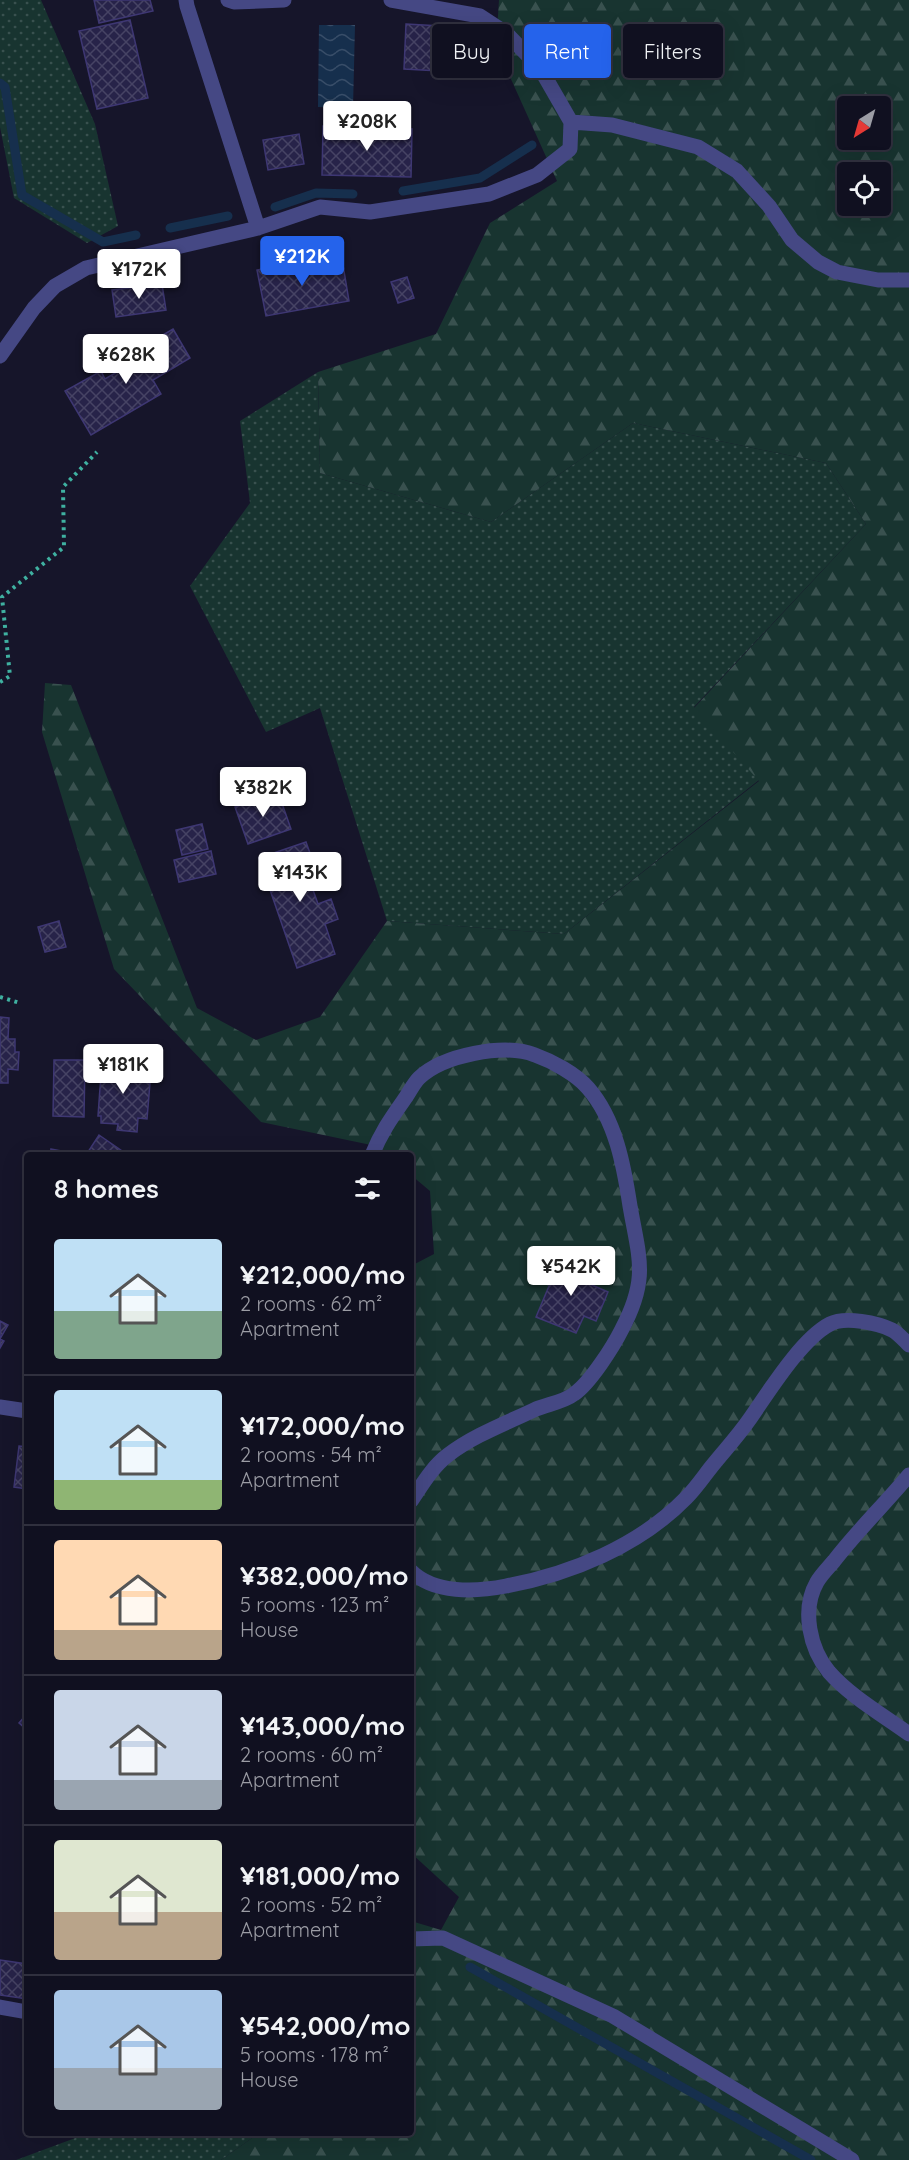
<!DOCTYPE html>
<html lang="en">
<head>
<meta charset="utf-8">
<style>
	:root { --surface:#101020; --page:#1e1e2d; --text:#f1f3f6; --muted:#9c9da5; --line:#30303e; --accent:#2563eb }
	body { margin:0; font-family:Quicksand,sans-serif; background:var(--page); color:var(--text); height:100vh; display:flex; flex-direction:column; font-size:22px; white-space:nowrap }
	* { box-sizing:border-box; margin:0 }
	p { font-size:20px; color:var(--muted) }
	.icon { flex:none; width:33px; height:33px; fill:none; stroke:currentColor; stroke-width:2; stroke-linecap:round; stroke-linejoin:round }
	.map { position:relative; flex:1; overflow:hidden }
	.drawer { position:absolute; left:24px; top:1152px; width:390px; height:984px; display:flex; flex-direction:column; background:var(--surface); border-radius:6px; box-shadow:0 6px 24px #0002,0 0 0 2px var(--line) }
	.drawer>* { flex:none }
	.guide { position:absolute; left:432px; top:24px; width:387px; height:54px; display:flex; gap:12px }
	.needle { width:39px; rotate:217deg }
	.tools { position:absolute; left:837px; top:96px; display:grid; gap:12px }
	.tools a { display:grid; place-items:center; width:54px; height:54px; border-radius:6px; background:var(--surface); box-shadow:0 6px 24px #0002,0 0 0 2px var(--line); font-size:30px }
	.price { position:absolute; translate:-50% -51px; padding:0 14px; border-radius:6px; background:#fff; color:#222; font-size:20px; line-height:39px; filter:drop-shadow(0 2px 3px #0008) }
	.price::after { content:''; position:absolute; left:50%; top:36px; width:18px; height:14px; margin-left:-9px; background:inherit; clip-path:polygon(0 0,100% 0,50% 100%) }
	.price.selected { background:var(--accent); color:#fff }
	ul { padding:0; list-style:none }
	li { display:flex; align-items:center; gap:18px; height:150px; padding:0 30px }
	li+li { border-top:2px solid var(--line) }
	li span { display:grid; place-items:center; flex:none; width:168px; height:120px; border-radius:6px; color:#555 }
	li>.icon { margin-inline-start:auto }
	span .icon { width:72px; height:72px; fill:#fffc; stroke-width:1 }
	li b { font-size:26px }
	h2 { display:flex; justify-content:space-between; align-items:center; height:72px; padding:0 30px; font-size:26px }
	.chip { padding:0 21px; border-radius:6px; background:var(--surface); box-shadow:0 6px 24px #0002,0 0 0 2px var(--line); font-size:21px; line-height:54px }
	.chip.selected { background:var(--accent); color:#fff }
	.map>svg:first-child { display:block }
	.grass { fill:url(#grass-dots) }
	.forest { fill:url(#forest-firs); fill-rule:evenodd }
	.water { fill:url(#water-waves) }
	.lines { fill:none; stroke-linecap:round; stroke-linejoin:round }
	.stream { stroke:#162f4d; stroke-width:9 }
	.building { fill:url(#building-cross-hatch); stroke:#3e3773; stroke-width:1.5 }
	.path { stroke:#3fb1a1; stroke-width:4; stroke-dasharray:3 4.5; stroke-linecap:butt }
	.minor { stroke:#454884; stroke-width:15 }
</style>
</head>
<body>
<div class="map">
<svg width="909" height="2160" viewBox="0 0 909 2160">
	<defs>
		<pattern id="grass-dots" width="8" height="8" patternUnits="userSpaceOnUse" patternTransform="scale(1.5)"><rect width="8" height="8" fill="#183430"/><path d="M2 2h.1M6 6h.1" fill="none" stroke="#39514f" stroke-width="1.8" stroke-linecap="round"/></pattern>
		<pattern id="forest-firs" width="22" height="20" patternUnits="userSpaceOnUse" patternTransform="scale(1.5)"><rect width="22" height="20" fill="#183430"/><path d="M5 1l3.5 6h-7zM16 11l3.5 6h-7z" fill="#39514f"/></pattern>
		<pattern id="water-waves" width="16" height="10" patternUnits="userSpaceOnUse" patternTransform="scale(1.5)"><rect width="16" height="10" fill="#162f4d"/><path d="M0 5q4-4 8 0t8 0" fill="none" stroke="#384d68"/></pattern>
		<pattern id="building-cross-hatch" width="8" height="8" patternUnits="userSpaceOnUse" patternTransform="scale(1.5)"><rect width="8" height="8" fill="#272349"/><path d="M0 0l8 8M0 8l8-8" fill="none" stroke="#464364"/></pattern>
	</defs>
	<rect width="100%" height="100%" fill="#16152a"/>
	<path class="grass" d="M0,0H41L95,124L118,226L87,243L14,198L0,127Z
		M318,372L320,473L491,522L633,423L826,463L866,524L694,707L759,780L564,934L387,921L320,708L266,732L190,586L250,503L240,421Z
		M84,2133H259L221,2160H16L78,2137Z"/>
	<path class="forest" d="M499,0H909V2160H221L259,2133H411V1921L441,1930L459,1897L411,1853V1815L414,1798L411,1794V1266L434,1254L430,1191L411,1175V1155H387L376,1146L261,1122L114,969L42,732L45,683L71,685L197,1008L256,1040L320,1017L387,921L564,934L759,781L694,708L866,524L826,463L633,423L491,522L320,473L318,372L436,334L490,223L557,181L496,46ZM848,106H880V140H848ZM848,172H880V206H848Z"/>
	<path class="water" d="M319,25H355L353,108L318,107Z"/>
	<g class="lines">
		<path class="stream" d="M0,83L5,87L22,195L103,242L136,235
			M403,191L480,178L532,145
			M275,207L316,193L353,194
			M170,228L228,216
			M470,1967L811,2160"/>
	</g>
	<path class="building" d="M94,0H150L153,11L99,23Z
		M130,20L148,98L97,109L79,31Z
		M406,24L441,26L439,71L404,69Z
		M323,126L412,129L411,177L322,175Z
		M299,134L304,164L268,170L263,140Z
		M342,259L349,301L266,316L257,270L291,263L292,272L312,268L311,265Z
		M407,277L414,298L398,303L391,282Z
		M162,284L166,310L116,317L112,290Z
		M173,329L190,358L153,380L161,394L91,435L65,391L101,371L105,379L148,354L144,346Z
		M278,792L291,829L248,844L235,807Z
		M202,824L208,849L182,855L176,830Z
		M306,842L321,884L312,887L318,904L331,899L338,919L325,924L335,954L297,968L259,858Z
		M211,851L216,874L179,882L174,860Z
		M59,921L66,947L45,952L38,927Z
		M0,1017L9,1018L8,1039H15V1052H19L18,1070L8,1069V1083H0Z
		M54,1060H85L84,1117L53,1116Z
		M102,1060L145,1064L143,1082L150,1083L147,1119L138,1118L137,1132L117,1130L118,1124L101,1123V1116H98Z
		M99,1135L122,1151L119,1155H86Z
		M51,1149L72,1153L71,1155H50Z
		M562,1255L589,1267L583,1281L608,1292L596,1321L584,1316L576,1333L536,1317Z
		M0,1321L8,1325L0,1339L4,1341L0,1348Z
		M19,1446L27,1447V1489L14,1487Z
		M27,1714V1730L19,1723Z
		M0,1960L27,1964V1999L0,1995Z"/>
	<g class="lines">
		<path class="path" d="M0,682L10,676L2,597L64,547L63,487L97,452
			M0,997L20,1003"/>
		<path class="minor" d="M186,0L187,6L258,228
			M228,0L234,2L284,0
			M571,122L612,125L698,147L737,171L769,206L792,240L818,262L837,272L878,280H909
			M0,356L34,308L55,286L86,268L258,228L320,207L370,212L489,194L537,175L570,149L571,122L540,68L506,33L480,16L391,0
			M372,1155C381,1132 392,1117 406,1097C410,1091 414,1083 419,1078C443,1055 504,1043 535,1055C552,1061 576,1074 588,1088C616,1120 624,1167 630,1206C639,1258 649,1278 622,1329C613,1347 590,1383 574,1394C564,1402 548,1404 536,1409C507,1423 474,1435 448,1455C432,1467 422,1485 411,1501
			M0,1407L27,1411
			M909,1475C885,1504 857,1531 834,1561C828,1568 821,1575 817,1582C801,1610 810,1649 829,1672C851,1697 883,1715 909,1734
			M411,1571C434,1594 476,1592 506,1586C571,1574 639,1546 686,1498C696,1488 704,1476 712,1466C724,1451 738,1436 749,1420C768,1393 801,1339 830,1324C845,1316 878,1323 892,1330C898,1333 904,1340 909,1345
			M411,1939L443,1938L613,2016L852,2160
			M0,2007L27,2012"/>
	</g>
</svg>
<div class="tools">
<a><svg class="needle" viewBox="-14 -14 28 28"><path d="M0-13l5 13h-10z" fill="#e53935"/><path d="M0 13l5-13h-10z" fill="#9c9da5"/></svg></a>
<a><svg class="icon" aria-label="locate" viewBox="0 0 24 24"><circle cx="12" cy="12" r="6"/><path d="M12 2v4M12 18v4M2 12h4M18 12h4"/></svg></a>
</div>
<b class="price" style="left:367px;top:152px">¥208K</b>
<b class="price selected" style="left:302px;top:287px">¥212K</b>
<b class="price" style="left:139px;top:300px">¥172K</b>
<b class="price" style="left:126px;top:385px">¥628K</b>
<b class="price" style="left:263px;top:818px">¥382K</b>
<b class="price" style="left:300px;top:903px">¥143K</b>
<b class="price" style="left:123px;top:1095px">¥181K</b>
<b class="price" style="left:571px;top:1297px">¥542K</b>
<div class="guide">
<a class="chip">Buy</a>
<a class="chip selected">Rent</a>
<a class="chip">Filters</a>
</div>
<section class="drawer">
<h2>8 homes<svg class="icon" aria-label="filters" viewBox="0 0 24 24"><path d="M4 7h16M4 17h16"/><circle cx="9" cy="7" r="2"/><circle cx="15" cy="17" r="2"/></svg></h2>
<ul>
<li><span style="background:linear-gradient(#bfe0f5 60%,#7fa58c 0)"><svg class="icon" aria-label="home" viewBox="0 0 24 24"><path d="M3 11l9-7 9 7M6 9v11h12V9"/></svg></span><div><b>¥212,000/mo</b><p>2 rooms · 62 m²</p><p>Apartment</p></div></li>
<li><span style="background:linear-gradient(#bfe0f5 75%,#8fb573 0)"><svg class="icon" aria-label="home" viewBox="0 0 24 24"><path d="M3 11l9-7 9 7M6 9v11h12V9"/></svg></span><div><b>¥172,000/mo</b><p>2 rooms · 54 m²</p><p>Apartment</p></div></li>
<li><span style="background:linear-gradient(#ffd9b3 75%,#b9a48a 0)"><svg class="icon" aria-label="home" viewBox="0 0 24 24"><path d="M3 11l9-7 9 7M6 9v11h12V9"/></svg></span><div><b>¥382,000/mo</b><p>5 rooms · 123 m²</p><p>House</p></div></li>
<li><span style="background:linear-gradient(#c9d6e8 75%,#9aa5b1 0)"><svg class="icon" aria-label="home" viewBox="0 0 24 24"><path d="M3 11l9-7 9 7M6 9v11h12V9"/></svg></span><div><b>¥143,000/mo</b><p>2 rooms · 60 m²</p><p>Apartment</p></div></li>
<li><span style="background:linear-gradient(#dfe7d0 60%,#b9a48a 0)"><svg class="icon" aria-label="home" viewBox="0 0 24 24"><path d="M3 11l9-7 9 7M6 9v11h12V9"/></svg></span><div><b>¥181,000/mo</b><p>2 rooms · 52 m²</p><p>Apartment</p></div></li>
<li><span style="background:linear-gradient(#a9c7e8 65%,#9aa5b1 0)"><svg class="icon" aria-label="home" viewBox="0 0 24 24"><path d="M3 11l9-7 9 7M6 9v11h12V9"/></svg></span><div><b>¥542,000/mo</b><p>5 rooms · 178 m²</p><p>House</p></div></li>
</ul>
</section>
</div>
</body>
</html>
